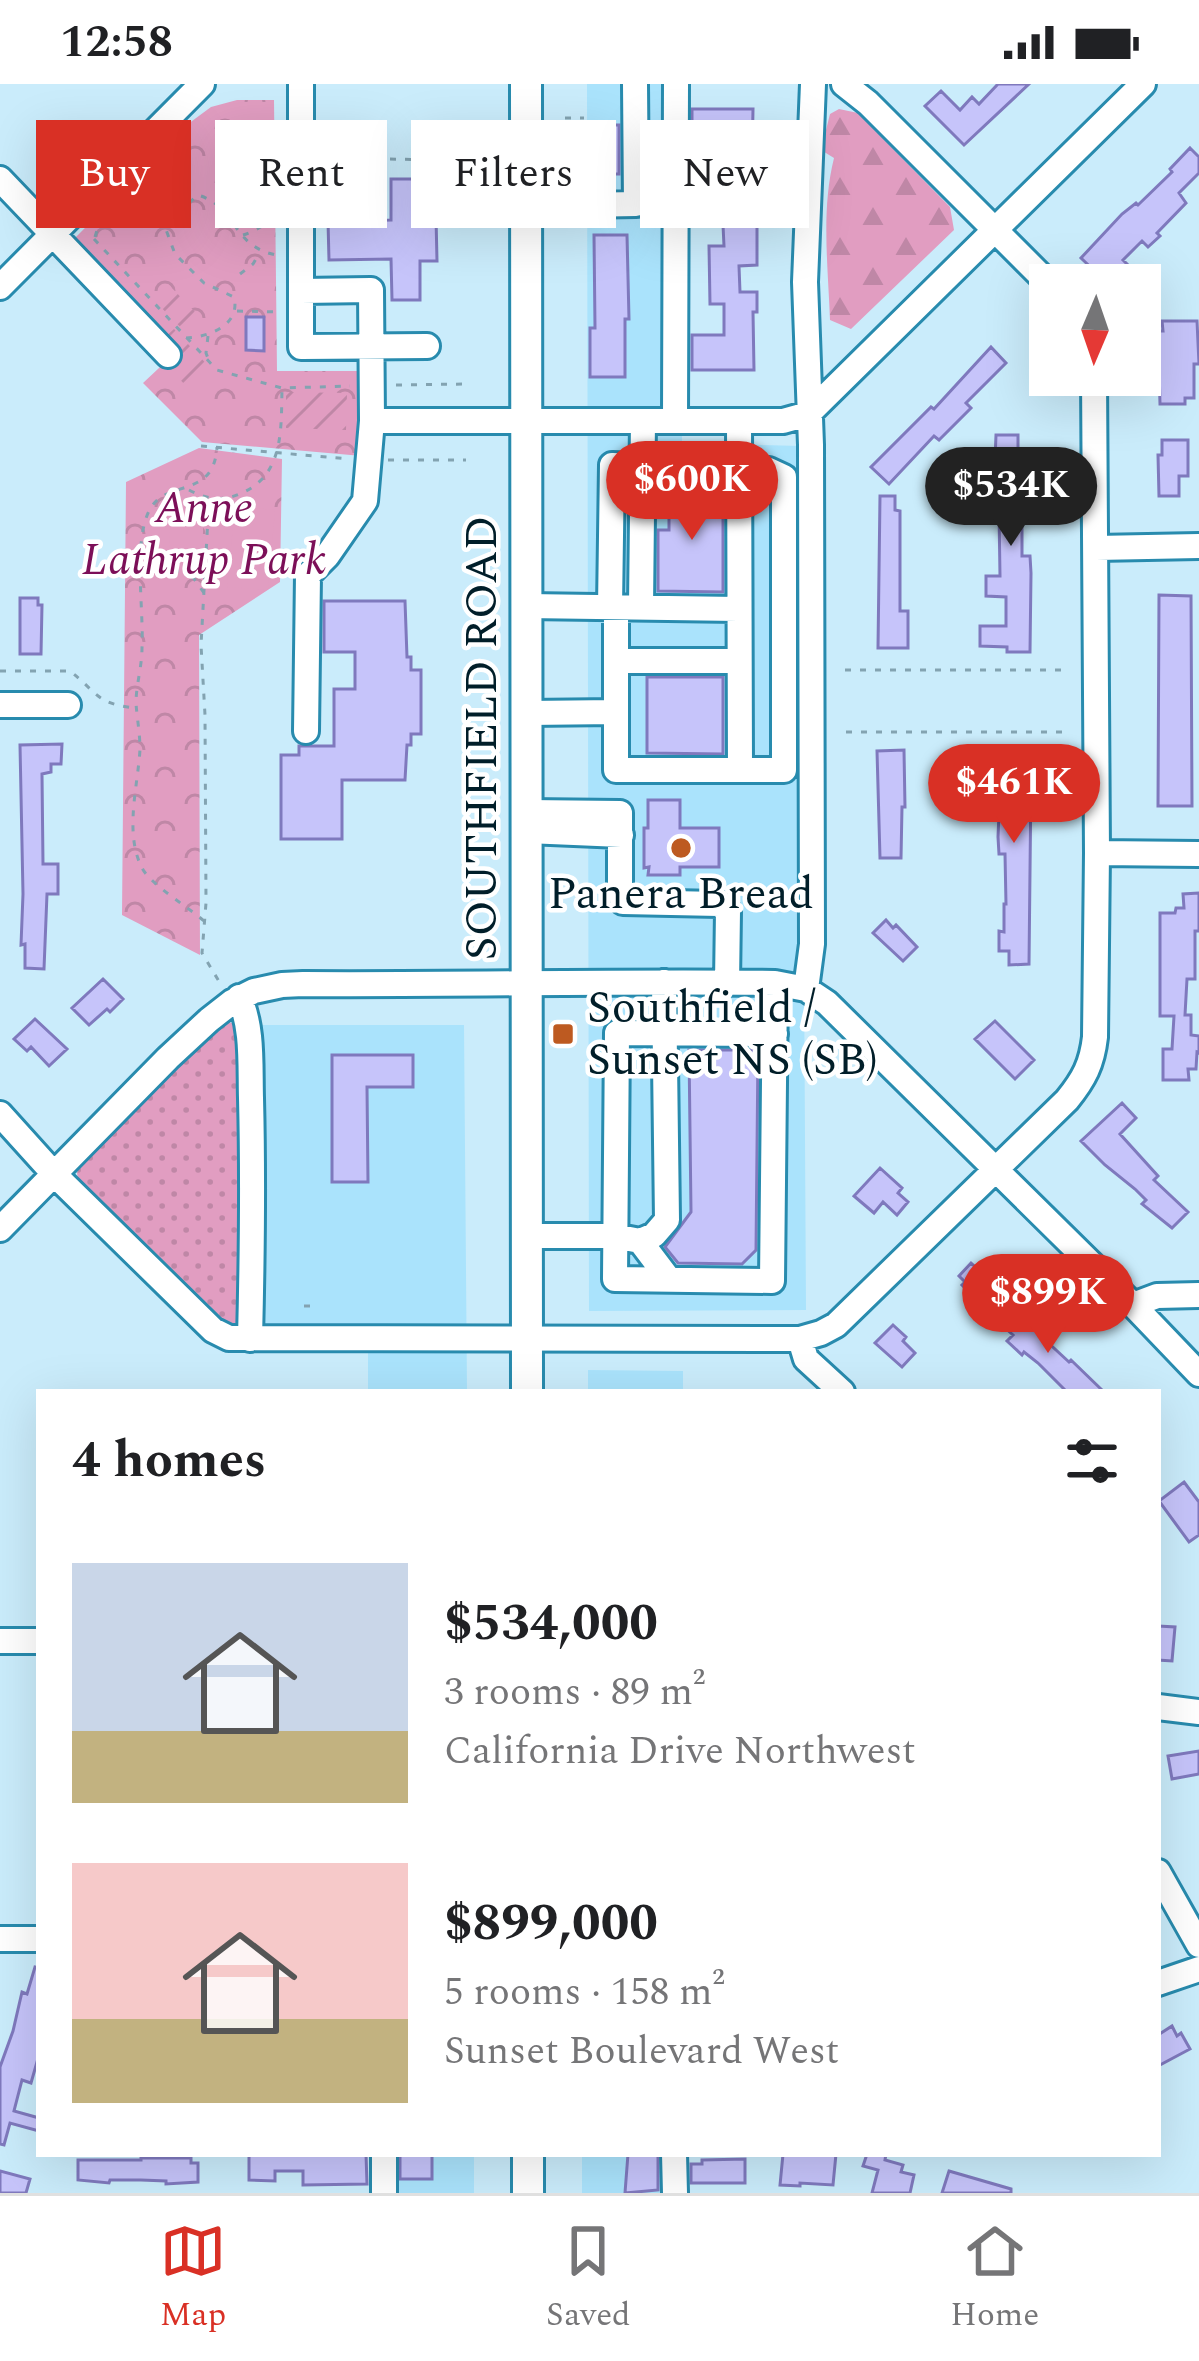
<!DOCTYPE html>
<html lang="en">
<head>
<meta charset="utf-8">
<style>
	:root { --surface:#fff; --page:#f6f6f6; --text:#202124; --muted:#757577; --line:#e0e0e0; --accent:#d93025 }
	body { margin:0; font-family:Spectral,serif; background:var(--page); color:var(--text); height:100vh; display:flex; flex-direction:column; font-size:45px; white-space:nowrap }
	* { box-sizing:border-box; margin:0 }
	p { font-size:39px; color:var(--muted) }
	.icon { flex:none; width:66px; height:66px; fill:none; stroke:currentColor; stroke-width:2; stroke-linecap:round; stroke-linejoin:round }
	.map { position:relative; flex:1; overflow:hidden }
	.panel { position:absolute; left:36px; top:1305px; width:1125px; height:768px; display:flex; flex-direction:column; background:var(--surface); border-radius:0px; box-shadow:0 12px 48px #0002 }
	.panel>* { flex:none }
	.hud { position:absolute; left:36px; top:36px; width:1128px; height:108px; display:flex; gap:24px }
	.needle { width:78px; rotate:182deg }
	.tools { position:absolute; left:1029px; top:180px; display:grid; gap:24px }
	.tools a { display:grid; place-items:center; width:132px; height:132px; border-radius:0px; background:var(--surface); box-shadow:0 12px 48px #0002; font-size:60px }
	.price { position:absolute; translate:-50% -102px; padding:0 27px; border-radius:42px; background:var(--accent); color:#fff; font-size:39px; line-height:78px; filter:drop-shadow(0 3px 6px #0008) }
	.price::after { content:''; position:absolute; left:50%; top:72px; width:36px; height:27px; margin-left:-18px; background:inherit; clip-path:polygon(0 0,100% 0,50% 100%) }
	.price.on { background:#222; color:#fff }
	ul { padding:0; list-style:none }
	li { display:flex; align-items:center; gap:36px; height:300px; padding:0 36px }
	li span { display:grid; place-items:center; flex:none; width:336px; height:240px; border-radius:0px; color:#555 }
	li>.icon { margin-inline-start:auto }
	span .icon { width:144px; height:144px; fill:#fffc; stroke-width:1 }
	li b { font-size:51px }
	h2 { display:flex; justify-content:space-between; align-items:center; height:144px; padding:0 36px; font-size:51px }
	.tag { padding:0 42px; border-radius:0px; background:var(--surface); box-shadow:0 12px 48px #0002; font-size:42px; line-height:108px }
	.tag.on { background:var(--accent); color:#fff }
	.status { display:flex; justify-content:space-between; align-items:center; height:84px; padding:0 60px; background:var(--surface); direction:ltr }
	.status svg { height:33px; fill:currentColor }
	.dock { display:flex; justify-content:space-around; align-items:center; height:168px; border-top:3px solid var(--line); background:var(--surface); font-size:33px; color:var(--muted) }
	.dock a { display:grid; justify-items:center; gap:6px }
	.dock .on { color:var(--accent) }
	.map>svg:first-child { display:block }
	.built { fill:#aae3fc }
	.grass { fill:url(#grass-dots) }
	.forest { fill:url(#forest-firs) }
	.park { fill:url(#park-crowns) }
	.garden { fill:url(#garden-furrows) }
	.pitch { fill:#e19dc1 }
	.building { fill:#c6c4fa; stroke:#7f79bd; stroke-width:3 }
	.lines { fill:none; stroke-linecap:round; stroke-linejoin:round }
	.minor-casing { stroke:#288bae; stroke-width:30 }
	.major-casing { stroke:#288bae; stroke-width:36 }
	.path { stroke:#83a3b1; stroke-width:3; stroke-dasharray:6 9; stroke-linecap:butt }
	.minor { stroke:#fff; stroke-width:24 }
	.major { stroke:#fff; stroke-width:30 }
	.poi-dot { fill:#bd5a21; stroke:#fff; stroke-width:4.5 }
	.labels { text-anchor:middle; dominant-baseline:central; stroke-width:9; stroke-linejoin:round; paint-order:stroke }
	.park-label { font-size:45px; font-style:italic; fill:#7c0f58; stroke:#fff }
	.street-label { font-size:45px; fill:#011e29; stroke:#fff }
	.poi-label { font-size:45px; fill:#011e29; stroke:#fff }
</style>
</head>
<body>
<div class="status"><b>12:58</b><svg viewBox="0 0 49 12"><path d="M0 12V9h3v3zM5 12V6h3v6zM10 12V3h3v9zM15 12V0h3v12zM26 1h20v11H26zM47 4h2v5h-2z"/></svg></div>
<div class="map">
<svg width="1199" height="2109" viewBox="0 0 1199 2109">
	<defs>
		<pattern id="grass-dots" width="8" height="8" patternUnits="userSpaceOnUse" patternTransform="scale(3)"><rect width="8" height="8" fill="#e19dc1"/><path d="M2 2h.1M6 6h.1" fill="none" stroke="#bf87a6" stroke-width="1.8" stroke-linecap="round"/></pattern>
		<pattern id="forest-firs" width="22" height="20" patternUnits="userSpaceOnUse" patternTransform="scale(3)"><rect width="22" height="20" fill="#e19dc1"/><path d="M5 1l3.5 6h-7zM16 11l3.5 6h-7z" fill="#bf87a6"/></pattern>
		<pattern id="park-crowns" width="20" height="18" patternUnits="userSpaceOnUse" patternTransform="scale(3)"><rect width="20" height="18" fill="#e19dc1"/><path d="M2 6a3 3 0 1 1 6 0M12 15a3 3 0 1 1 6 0" fill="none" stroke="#bf87a6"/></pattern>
		<pattern id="garden-furrows" width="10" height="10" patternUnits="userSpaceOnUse" patternTransform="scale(3)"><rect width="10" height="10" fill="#e19dc1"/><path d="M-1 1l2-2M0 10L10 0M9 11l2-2" fill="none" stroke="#bf87a6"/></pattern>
	</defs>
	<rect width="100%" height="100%" fill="#caecfb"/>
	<path class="built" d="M587,0H680L682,359L801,362L806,1226L589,1227Z
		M257,941H464L467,1308H368V1261L254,1260Z
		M588,1286L683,1287V1308H588Z
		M370,2070H474V2109H370Z
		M582,2070H684V2109H582Z"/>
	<path class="grass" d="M225,936L236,941L239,955L240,1231L236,1243L228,1245L79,1101L77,1089L79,1082L157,998Z"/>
	<path class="forest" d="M839,25L858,29L950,123L954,146L851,245L830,236C828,182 821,126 834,74L821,66L830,30Z"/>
	<path class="park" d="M237,16H274L277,287H362V372L202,358L143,299L175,269L72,157L188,40L211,23Z
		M199,364L282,375L280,498L199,551L200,871L122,831L126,398Z"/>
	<path class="garden" d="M168,200L200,233L199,241L188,251L152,214Z
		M174,245L213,287L191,307L164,279L163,255Z
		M286,308L347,309L346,346L286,344Z"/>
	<path class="pitch" d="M186,416L204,422L202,475L186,480L169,476L170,420Z
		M235,422L275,426L268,506L227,503Z"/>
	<path class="building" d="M998,0H1029L964,61L925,22L941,7L960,26L972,13L979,20Z
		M692,25H753L752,82H756V100H753V131H757V181L739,182L740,208H757V228H753L754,286H692V251H724V220H710L709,162H724L721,99L723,98V61L692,59Z
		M594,41H619V90H598V81H594Z
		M1190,64L1199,73V89L1179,109L1186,119L1157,149L1160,152L1148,163L1142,157L1123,176L1148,201H1109L1081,174L1122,130L1136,119L1138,121L1172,88L1170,85Z
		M391,95H419V133H436L437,177H420V216H392L391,175L329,176L328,137L391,136Z
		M594,151H627L629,235H625V293H590V244H595Z
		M246,233H264V267L246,266Z
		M1162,237H1197L1199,280H1194V314H1185V320H1160L1158,247H1163Z
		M991,263L1006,279L966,319L971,324L939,356L934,352L889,400L871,383L931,323L934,325Z
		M996,351H1018V377H1031V427H1022V472H1030L1031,489L1030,568H1007V563L980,562V542H1006V513L986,512V492H1000L999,427L993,426Z
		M1162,356H1188V392H1179V412H1159L1158,371H1162Z
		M669,407H723V508L658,507V446H669Z
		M880,412H895V426L900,427V527H908V564H878Z
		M1159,511L1191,512L1192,722H1158Z
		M20,514H38V521H42L41,570H20Z
		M324,517H405L407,573H411V586H421V650H411V661H407L405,696H342V755H281V671H299V662H334V605H355V568H324Z
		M647,593H723V670L647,669Z
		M62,660L61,680H51V688L42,690L43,780H58V810H47L44,885L25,884V860L21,861L23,810L20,661Z
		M978,662L1028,665V694H1031L1029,880L1009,881V867H999V847L1004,848V820H1006L1005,770H999L998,753L1001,683L978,682Z
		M904,666L905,723H902L901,774H880L877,667Z
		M648,716H680V744H719V783H680V791H648L649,783L644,784V744H648Z
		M1199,809V847H1195V895H1187L1185,931H1191V951L1199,952V969L1197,968L1196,985H1188L1189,996H1163V965H1172L1174,932H1160V829H1175L1176,824H1184L1183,810Z
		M886,836L893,844L896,841L917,863L903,877L873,849Z
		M103,895L123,915L110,928L107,925L89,941L72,924Z
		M35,935L67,965L49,982L31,963L27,967L14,955Z
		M995,937L1034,976L1015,995L975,955Z
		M689,966H758L756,1166L742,1180L678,1179L665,1163L691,1128Z
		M332,971H413V1003H367L368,1098H332Z
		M1122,1019L1136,1034L1120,1050L1158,1092L1154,1096L1188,1128L1172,1144L1142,1120L1146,1116L1135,1105L1105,1081L1081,1057Z
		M880,1084L902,1104L898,1109L908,1118L897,1131L883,1118L874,1129L854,1112Z
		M971,1179L1000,1206L978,1228L966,1217L972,1211L962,1201L965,1198L959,1192Z
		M1021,1226L1044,1248L1041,1252L1069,1278L1071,1276L1104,1308H1067L1038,1279L1024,1268L1022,1271L1007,1257L1013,1251L1004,1243Z
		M893,1241L906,1253L903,1257L915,1269L902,1283L875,1259Z
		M1184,1398L1199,1418V1451L1189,1458L1159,1417Z
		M1158,1542L1175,1543L1172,1577L1158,1576Z
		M1199,1667V1690L1172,1695L1168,1672Z
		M35,1883L39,1884V1971L31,1999L22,1996L14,2027L39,2034V2047L10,2039L4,2061L0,2060V1983L13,1947L22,1908L27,1910Z
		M1172,1942L1177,1952L1181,1949L1190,1965L1158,1982V1951Z
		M249,2070H366L367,2100L303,2101V2087H275V2097L249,2096Z
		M400,2070H432V2095H400Z
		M628,2070H658V2106L625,2109Z
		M783,2070H836L833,2101L800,2099V2102L780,2101Z
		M867,2070H886L885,2076L903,2081L901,2088L914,2091L910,2109H872L878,2086L863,2082Z
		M141,2074H191V2079H198V2098L166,2100V2097L141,2096H110L109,2099L78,2096V2076H141Z
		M745,2075V2099H691V2080H702V2076Z
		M0,2087L30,2095L26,2109H0Z
		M949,2087L1011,2105V2109H942Z"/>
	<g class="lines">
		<defs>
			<path id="minor" d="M301,0V263L427,262
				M844,0L868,19L1050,201
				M0,95L168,271
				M526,122L636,120L635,0
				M0,203L202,0
				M301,207L371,206L372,337L365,417L327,472L308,491L306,647
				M372,337H783L808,330L1143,0
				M675,337L676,0
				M739,337L740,686
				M1096,464L1199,462
				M527,522L738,525
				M610,523L612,381L769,386L784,393V686H616V523
				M641,523L643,337
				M616,577H739
				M0,621H68
				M527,629L616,628
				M527,728L620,729V806L623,818L719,820L728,827L727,899
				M527,747L621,751
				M1097,769L1199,770
				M775,899L772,1197L615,1195L617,949L775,950
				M806,905L812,860L811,361L805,198L813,0
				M239,913C253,943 250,981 251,1014C253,1094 252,1174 250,1255
				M0,1030L55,1091L213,1246L229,1254L800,1255L821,1249L836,1241L1067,1016C1084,995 1092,980 1095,953L1097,769L1094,291
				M0,1145L168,974L209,936L232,918L254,907L282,901L303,900C461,901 618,897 775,899L806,905L827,919L1133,1221L1199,1290
				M528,1152H614L640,1157L668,1194
				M640,1157L654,1151L667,1136L664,898
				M1133,1221L1157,1212L1199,1211
				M800,1255L806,1275L842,1308
				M0,1557H39
				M1158,1623L1199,1628
				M1158,1788L1199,1861
				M0,1855H39
				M1158,1899L1199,1885
				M384,2070V2109
				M674,2070L675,2109"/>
			<path id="major" d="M526,0L527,1308
				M528,2070V2109"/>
		</defs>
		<use href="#minor" class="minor-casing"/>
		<use href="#major" class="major-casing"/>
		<path class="path" d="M562,76V34H584
			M325,130H384V75L448,76
			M101,133L123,131L170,112L185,119
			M243,151C255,148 270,136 277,136
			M95,153L101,133
			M94,155L217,286L282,304L350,302
			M240,190L253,180L259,170
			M237,227L281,228
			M208,252L206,269L209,277
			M186,254C209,253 241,241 234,213L204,199L175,170L165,143L170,135L198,111C240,124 230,165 282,172
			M396,301L466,300
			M201,362L349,375
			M388,376H466
			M189,406C208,416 224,418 244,408C284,389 281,344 282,305
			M209,415L201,561L205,631L206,819L202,869L220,899
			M143,482L190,489L204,484
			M192,492L204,509
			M845,586H1066
			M0,587H70C97,608 96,620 135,624
			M846,648H1065
			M204,837C187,822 151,801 142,784C124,749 138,702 140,665C140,650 137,634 136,619C136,601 142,583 142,564C144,527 133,459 149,427C165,394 214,416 217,363
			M304,1222H312"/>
		<use href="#minor" class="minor"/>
		<use href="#major" class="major"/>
	</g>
	<g class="poi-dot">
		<circle cx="681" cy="764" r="12"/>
		<rect x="551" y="938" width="24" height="24" rx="6"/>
	</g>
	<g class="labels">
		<g class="park-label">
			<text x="204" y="424">Anne<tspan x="204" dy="52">Lathrup Park</tspan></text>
		</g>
		<g class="street-label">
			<text transform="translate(482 654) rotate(-90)">SOUTHFIELD ROAD</text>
		</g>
		<g class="poi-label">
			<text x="681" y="810">Panera Bread</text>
			<text x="587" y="924" text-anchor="start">Southfield /<tspan x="587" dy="52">Sunset NS (SB)</tspan></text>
		</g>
	</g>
</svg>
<div class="tools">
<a><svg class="needle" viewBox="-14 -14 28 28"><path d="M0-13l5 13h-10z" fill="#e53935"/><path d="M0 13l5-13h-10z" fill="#757577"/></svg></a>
</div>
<b class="price" style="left:692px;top:459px">$600K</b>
<b class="price on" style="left:1011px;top:465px">$534K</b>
<b class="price" style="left:1014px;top:762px">$461K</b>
<b class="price" style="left:1048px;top:1272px">$899K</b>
<div class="hud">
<a class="tag on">Buy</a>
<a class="tag">Rent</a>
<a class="tag">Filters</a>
<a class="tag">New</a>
</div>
<section class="panel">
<h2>4 homes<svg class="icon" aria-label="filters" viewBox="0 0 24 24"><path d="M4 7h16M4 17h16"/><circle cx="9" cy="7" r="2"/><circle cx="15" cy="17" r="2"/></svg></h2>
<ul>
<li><span style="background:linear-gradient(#c9d6e8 70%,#c2b280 0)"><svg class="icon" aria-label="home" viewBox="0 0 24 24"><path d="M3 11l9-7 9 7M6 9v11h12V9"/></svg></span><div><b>$534,000</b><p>3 rooms · 89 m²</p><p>California Drive Northwest</p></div></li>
<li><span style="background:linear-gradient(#f6c9c9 65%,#c2b280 0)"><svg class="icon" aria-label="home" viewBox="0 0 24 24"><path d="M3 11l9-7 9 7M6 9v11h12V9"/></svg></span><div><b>$899,000</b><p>5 rooms · 158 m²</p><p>Sunset Boulevard West</p></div></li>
</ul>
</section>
</div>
<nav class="dock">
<a class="on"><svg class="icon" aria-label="map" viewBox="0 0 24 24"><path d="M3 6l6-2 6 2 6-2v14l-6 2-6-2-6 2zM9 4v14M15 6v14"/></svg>Map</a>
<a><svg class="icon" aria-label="saved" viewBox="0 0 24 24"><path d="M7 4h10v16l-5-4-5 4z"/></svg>Saved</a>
<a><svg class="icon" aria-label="home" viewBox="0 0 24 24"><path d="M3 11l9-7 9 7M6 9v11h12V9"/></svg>Home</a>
</nav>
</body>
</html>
